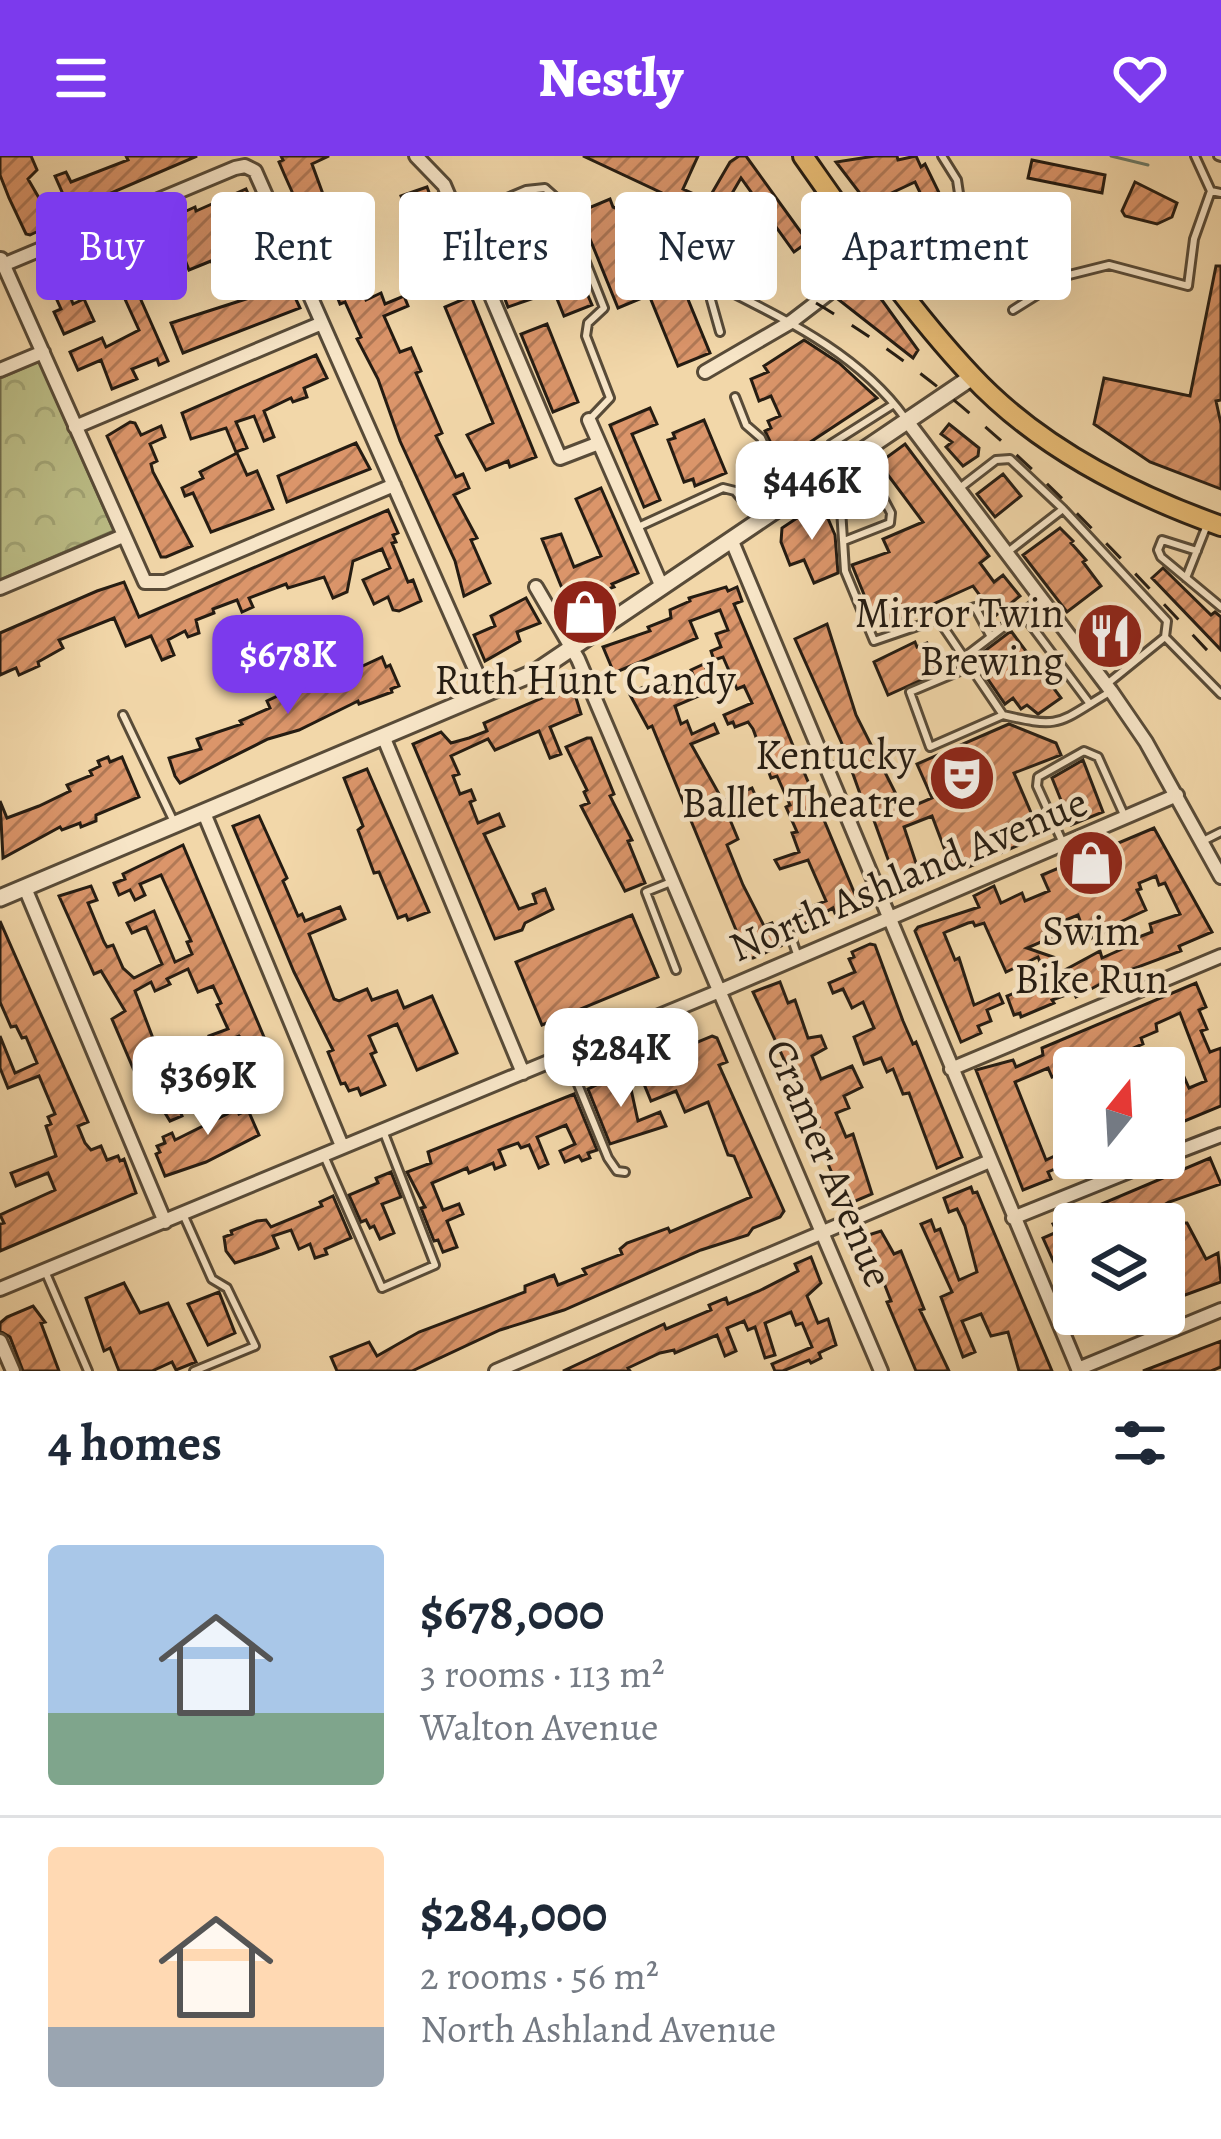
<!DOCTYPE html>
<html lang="en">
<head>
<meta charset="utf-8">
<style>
	:root { --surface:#fff; --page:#f6f6f7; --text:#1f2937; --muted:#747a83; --line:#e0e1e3; --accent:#7c3aed }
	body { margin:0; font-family:Alegreya,serif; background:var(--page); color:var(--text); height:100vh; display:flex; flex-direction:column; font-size:45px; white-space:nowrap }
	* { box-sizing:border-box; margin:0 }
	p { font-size:39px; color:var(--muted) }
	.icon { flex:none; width:66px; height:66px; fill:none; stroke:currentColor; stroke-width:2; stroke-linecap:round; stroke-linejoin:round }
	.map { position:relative; height:1215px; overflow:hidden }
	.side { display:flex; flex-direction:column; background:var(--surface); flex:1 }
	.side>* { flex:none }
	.banner { position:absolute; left:36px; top:36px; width:1149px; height:108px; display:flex; gap:24px }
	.needle { width:78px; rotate:18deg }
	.tools { position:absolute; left:1053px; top:891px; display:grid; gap:24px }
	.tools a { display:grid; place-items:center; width:132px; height:132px; border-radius:12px; background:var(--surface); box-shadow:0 12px 48px #0002; font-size:60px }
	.price { position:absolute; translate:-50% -102px; padding:0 27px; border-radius:24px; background:#fff; color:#222; font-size:39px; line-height:78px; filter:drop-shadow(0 3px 6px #0008) }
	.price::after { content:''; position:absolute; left:50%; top:72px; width:36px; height:27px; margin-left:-18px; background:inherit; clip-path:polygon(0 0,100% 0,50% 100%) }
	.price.on { background:var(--accent); color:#fff }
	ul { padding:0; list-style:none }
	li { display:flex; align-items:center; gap:36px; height:300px; padding:0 48px }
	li+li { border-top:3px solid var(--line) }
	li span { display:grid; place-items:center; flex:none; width:336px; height:240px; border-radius:12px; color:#555 }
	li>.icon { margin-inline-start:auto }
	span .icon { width:144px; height:144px; fill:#fffc; stroke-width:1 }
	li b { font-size:51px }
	h2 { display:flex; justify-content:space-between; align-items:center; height:144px; padding:0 48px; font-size:51px }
	.pill { padding:0 42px; border-radius:12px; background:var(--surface); box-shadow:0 12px 48px #0002; font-size:42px; line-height:108px }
	.pill.on { background:var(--accent); color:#fff }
	header { display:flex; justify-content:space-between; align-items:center; height:156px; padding:0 48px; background:var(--accent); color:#fff; font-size:54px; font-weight:800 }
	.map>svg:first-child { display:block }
	.park { fill:url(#park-crowns); stroke:#706d4c; stroke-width:3 }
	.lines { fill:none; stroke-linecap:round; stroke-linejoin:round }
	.stream { stroke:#6c7b68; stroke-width:3 }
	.building { fill:url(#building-hatch); stroke:#251c12; stroke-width:3; fill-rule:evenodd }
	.service-casing { stroke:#584b38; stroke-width:12 }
	.minor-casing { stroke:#584b38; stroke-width:18 }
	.tertiary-casing { stroke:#584b38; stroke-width:21 }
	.primary-casing { stroke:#251c12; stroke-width:24 }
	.service { stroke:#f7e5c7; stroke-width:6 }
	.minor { stroke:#f7e5c7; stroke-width:12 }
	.tertiary { stroke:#f7e5c7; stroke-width:15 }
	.primary { stroke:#e9bc74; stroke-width:18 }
	.rail { stroke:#251c12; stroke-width:3; stroke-dasharray:21 21; stroke-linecap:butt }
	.labels { text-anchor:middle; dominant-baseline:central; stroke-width:9; stroke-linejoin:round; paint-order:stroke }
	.poi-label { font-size:42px; fill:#251c12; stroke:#f7e5c7; text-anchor:end }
	.street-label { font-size:42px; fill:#251c12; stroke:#f7e5c7 }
</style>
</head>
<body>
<header><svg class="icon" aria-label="menu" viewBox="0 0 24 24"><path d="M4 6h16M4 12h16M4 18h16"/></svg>Nestly<svg class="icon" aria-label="heart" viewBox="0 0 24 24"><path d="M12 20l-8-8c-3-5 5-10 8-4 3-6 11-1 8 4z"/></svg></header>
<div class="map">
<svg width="1221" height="1215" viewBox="0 0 1221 1215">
	<defs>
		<pattern id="park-crowns" width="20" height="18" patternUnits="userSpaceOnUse" patternTransform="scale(3)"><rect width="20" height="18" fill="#bcbe87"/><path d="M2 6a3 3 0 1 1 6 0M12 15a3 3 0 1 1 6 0" fill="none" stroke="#a1a374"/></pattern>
		<pattern id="building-hatch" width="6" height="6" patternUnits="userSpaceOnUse" patternTransform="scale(3)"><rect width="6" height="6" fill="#db956a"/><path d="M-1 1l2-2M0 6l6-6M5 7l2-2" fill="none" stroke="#b17956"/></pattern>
	</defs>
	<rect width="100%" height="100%" fill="#f2d7a9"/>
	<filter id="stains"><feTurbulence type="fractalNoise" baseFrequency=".00167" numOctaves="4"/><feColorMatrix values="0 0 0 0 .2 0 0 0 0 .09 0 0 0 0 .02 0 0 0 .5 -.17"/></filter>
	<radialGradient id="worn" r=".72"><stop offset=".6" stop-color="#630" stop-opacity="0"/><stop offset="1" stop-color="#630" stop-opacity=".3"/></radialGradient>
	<path class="park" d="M39,205L114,375L0,424V222Z"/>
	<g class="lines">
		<path class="stream" d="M1111,0L1148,9"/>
	</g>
	<path class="building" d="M0,0H31L37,14L28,23L46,54L66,45L55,20L66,16L71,26L128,4L126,0H197L76,52L78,56L30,79L26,78L9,42L0,19Z
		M281,0H329L312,8L335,71L340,69L352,96L353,111L366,144L381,137L385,148L404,140L408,150L384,160L400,196L411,192L421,215L416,217L442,277L436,280L456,321L463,318L469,332L454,339L477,382L471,384L490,427L464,440L455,405L400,285L378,223L357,183L361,181L345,146L340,148L309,66L306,67L285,20L279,6L283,4Z
		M583,0H698L683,33L696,39L690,50Z
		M739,0H746L808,86L794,96L741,22L727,46L712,37L730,6Z
		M875,0H897L898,4L916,0L921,11L925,8L947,53L933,64L915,26L868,48L836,6Z
		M1032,4L1105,19L1102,37L1028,22Z
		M1135,26L1177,47L1172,61L1157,68L1125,60L1122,55Z
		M427,31L457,110L431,120L401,40Z
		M246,33L255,53L231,66L241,88L246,86L252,100L229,110L234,121L223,126L211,105L189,114L178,86L147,102L150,110L114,123L117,130L106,135L92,105L110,98L107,92L172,57L173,61L195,51L196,55Z
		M610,43L613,51L657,68L710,197L678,210L649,139L618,152L579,56Z
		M547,44L592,149L564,160L521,54Z
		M504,63L534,142L508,151L478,73Z
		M62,101L70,121L66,128L73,148L84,143L94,165L64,178L54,156L61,153L52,133L43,128L40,120L43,118L40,110Z
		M1216,110H1221V244L1216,245L1221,268V333L1150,306L1094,268L1104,222L1190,240Z
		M281,111L300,152L183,197L171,167L249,142L267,132L263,118Z
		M866,122L918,194L913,202L839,144Z
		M137,135L168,205L159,209L157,203L132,213L137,223L112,233L101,204L78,214L70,196L102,182L106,191L139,174L124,141Z
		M471,140L536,301L510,311L508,305L486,314L467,279L493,267L445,151Z
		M547,168L578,246L553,256L521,178Z
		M804,184L839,207L877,242L780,306L765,275L771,272L768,265L780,260L771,240L759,245L751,223L768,216L764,210Z
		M316,199L327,222L304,232L307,241L293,246L291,242L264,255L274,281L264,285L254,260L236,266L247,292L236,296L226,272L191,283L182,257Z
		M650,252L657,268L632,278L660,344L644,351L610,269Z
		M704,264L726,317L695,330L693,323L684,326L668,284L675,282L673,277Z
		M130,266L135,267L141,279L161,270L165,281L150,288L157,305L151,308L153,316L192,390L166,401H161L107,280Z
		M949,268L979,292L978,300L963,310L946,291L952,286L941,278Z
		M356,287L370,313L287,346L278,320Z
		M905,288L989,400L980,407L994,426L1003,419L1020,440L995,460L973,430L878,473L852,409L889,396L883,383L923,366L879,307Z
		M237,297L247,319L257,315L273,353L211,376L193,337L185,340L182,332L203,322L200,316Z
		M1003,318L1021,340L995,361L977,338Z
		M601,332L638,417L612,428L614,431L568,447L542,383L561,378L574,411L601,400L576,343Z
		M821,346L835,379L838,417L814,427L804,404L790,409L781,386L782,372Z
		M388,354L398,377L393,379L396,386L392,387L408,426L413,424L421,445L399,455L393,454L388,441L374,448L363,424L390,412L382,393L353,405L347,436L333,442L324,421L288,432L286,428L249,442L253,451L242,456L237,444L213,453L214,457L196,464L199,477L188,481L185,475L168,484L174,499L162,504L151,480L126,490L114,462L59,484L63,492L38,506L39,510L19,519L16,512L0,519V477L97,435L124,426L139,461Z
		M1060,372L1073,385L1071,387L1086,404L1083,406L1101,430L1067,456L1023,399Z
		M1163,412L1211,459L1215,456L1221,461V494L1152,422Z
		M726,431L728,435L737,431L742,445L734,448L859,748L836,760L833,752L800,770L794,757L826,745L808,704L780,713L775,704L799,696L792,677L797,676L786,651L790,649L777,620L771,622L753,573L748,566L735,571L733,566L728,568L724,559L752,547L744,530L737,533L723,501L714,504L711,495L721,491L716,478L728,474L720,454L690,465L697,482L614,517L603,491L650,475L648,471L671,462L670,454L690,445L689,442Z
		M526,442L540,467L517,476L520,485L485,505L474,479L495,470L491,460Z
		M1127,453L1142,474L1103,504L1087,484Z
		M827,468L856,559L904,654L932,642L917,608L1009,568L1056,587L1061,599L1014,617L1035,666L1020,672L1026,686L964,713L960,705L951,710L932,660L904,671L923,728L901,739L868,648L864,649L843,590L795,483Z
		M1011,475L1061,542L1038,558L1027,549L1021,553L1013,542L1005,548L974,503Z
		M915,486L917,491L927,487L939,516L888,539L874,506Z
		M382,501L386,511L390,509L399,530L391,533L392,536L359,548L358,545L299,574L268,583L180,627L175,620L169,602L201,593L197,583L242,568L240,565L270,552L267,545L305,527L309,535Z
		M704,508L715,533L675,550L681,568L687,565L692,578L714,568L718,577L691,588L723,645L752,632L756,641L726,654L738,683L727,689L743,729L764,770L772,767L781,790L753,802H748L736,774L652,570L648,572L629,537L654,527L658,535L694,521L691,514Z
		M572,529L581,558L550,571L561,598L550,602L539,575L495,594L488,583L451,600L459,618L453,620L460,638L471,634L475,644L470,646L478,667L499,658L504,670L484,678L519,753L536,747L533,738L545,733L553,753L525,767L522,774L495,783L413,588L441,576L451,587L469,582L487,575L484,567Z
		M587,582H591L614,638L610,640L632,684L628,685L645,727L625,735L581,650L589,647L584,636L587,634L566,591Z
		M108,601L110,606L122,601L139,641L96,659V665L81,671L80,667L62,674L60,671L3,702L0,645L7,662L39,650L70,635L67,629L92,619L90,615L100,610L98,605Z
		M1083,604L1103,656L1071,669L1052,622Z
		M367,613L429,756L408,764L406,759L398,762L379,716L374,717L358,674L363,670L344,622Z
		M259,660L287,722L283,725L298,760L302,758L305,765L340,751L345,763L309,778L334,843L339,845L367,833L372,844L397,835L404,852L432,840L457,897L417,914L397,868L369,880L376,896L371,898L385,929L361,939L358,932L349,935L345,927L341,928L328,896L333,894L294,816L233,670Z
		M1154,672L1212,776L1179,790L1181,795L1119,818L1076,841L1074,836L1052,844L1054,847L1021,861L1020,857L1014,859L1007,840L1047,824L1038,801L1006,816L984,767L975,770L973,766L968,767L948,775L944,777L955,804L959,802L974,849L999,838L1003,847L987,854L991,865L978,870L981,877L961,886L915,775L918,771L979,751L974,740L994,730L1001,747L1022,737L1025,745L1049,735L1042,719ZM1156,720L1159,729L1165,727L1180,758L1150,768L1152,776L1131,784L1133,788L1102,802L1100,795L1050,822L1056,802L1027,792L1057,779L1053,769L1078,759L1087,784L1120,770L1118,767L1146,754L1137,734L1141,733L1139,727Z
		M183,689L264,881L248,890L239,880L213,891L209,880L228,873L217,849L221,847L213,830L198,836L188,813L167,823L170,828L155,835L151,826L135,835L154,885L140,891L146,905L164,898L173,914L167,924L182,960L170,965L157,944L152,946L146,931L142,933L112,863L125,855L101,815L94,818L59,740L91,730L97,744L88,747L104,786L107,791L113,789L123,812L134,822L162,808L146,771L132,777L127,767L154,755L175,806L192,798L187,786L191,785L161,719L140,728L145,739L135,744L130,734L119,739L114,727L125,723L123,718Z
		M632,759L658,821L542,869L516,806Z
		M0,765L88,966L78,970L85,987L91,994L101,990L107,1004L118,1000L120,1005L124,1003L136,1037L0,1095V1068L4,1067L0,1059L55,1034L48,1017L16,1030L11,1017L56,1000L46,970L51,968L48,961L55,958L39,920L8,932L0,912V880L15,917L37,907L26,881L22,882L16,870L11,871L0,846Z
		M870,788L875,789L903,865L913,888L916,886L962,1001L937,1012L909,937L903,938L893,913L887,916L881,902L864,908L854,881L874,872L863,846L852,852L843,833L833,837L829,827L855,816L849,803L854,801L852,796Z
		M780,826L788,847L795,844L808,882L821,880L826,892L812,900L821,923L852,910L862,931L844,940L849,952L836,957L846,981L853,978L872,1038L846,1049L821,992L815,973L819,971L809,946L804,947L753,836Z
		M1196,827L1206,851L1199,854L1207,873L1201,875L1210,896L1221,892V950L1175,969L1173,965L1164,968V941L1175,936L1164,908L1176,903L1189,932L1206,925L1180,857L1156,868L1157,875L1141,882L1143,888L1117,899L1121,912H1106L1102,900L1052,921L1048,912L1015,926L1046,1004L1061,997L1066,1008L1048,1016L1051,1023L1023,1034L976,914L1013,904L1016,911L1043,899L1042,892Z
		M712,880L717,882L727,906L719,909L784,1055L780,1061L753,1072L748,1079L701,1094L564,1154L500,1174L412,1215H337L331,1201L369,1186L377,1200L419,1176L525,1136V1130L554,1119L558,1129L586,1118L583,1113L622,1098L620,1093L627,1087L668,1072L670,1076L751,1041L734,1000L728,999L708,946L685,956L676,935L651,945L637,911Z
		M627,915L638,965L660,956L666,970L610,988L588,933Z
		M232,928L236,938L231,940L239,958L248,954L259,979L206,1006L165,1020L156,998L160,996L157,990L165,987L163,981L172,977L175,984L227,958L217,934Z
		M574,938L597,994L588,997L590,1002L582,1005L579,1000L565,1006L560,995L575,988L566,969L537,981L548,1008L539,1012L529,989L521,992L518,987L499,994L505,1009L495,1013L493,1007L469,1017L467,1012L432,1027L443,1054L459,1048L463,1058L447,1065L457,1091L443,1096L438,1084L434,1085L421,1052L425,1051L407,1016L431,1007L428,996Z
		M1210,1002L1221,1028L1169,1046L1135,1065L1075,1068L1097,1059L1099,1049Z
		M391,1016L401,1041L382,1048L394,1077L380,1083L374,1070L370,1072L366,1064L361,1066L349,1039L378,1027L376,1022Z
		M971,1031L973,1037L977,1036L1052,1215H1019L1008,1176L991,1180L981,1158L962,1165L975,1196L963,1201L941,1141L952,1136L921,1068L931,1064L935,1075L940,1073L959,1124L977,1116L965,1070L957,1053L949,1056L944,1042Z
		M333,1040L351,1082L325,1093L327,1098L315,1102L310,1088L299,1093L291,1074L273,1080L278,1092L262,1098L235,1107L226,1095L224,1081L232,1078L231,1075L257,1065L266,1064L271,1071L322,1050L320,1046Z
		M1066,1064L1068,1069L1074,1067V1151L1043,1082L1057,1076L1053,1068Z
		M1181,1067H1187L1206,1103L1218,1097L1221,1126L1174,1143L1165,1122L1181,1115L1168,1085L1164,1087V1074Z
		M881,1075L894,1098L901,1095L924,1153L920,1154L949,1215H916L913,1208L887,1146L891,1145L882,1122L878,1124L859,1082Z
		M811,1101L821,1127L807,1140L818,1167L828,1163L836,1189L819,1197L821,1202L811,1207L809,1204L783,1215H775L772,1208L812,1191L802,1167L796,1169L791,1156L765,1167L775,1199L765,1202L755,1171L748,1174L744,1165L727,1172L736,1195L725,1200L717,1179L675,1197L674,1194L660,1197L628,1212L630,1215H563L664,1168L666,1173L711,1154L709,1149L726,1142L728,1148L759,1135L798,1115L795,1108Z
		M124,1127L140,1157L168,1147L196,1206L176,1214L172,1206L152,1215H119L110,1192L104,1195L86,1142Z
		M219,1136L235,1177L208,1189L188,1148Z
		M33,1150L45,1166L41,1167L59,1215H23L10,1181L0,1175V1167L7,1161Z
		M1221,1185V1211L1211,1215H1143Z"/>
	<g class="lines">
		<defs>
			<path id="service" d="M1195,0L1211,35
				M1218,0L1221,1
				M460,62L526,34L545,32L563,48L604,152L588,167L586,180L610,242L591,262
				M864,76L905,51L922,74L939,70L961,51L957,24L942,0
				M1013,154L1069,119L1109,109L1188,130L1194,83L1211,35L1221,37
				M720,176L711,144L717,129C786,164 859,198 905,262
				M735,241L746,269L761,282L788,341
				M842,308L831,288L894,248
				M778,320L809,301L841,353L845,415L874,485L938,463L1003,559C1062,573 1058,567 1108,537
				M961,331L996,304L1010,303L1063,353L1167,465L1165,481L1107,528
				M842,352L873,337L882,340L891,357L890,367L844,385
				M636,372L723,332L735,335L757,361
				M1009,395L1063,353
				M1197,395L1162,384L1158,394L1161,401L1221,451
				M1186,422L1207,369
				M1022,457L1090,548
				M938,463L975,451L991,481
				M1165,481L1221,538
				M962,503L1040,443
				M967,512L910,536L930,591L1003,559
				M123,559L174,666
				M1062,685L1037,630L1038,621L1084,595L1098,601L1125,661
				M1203,685L1221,676
				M671,726L646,736L676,814
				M789,775L797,798
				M566,899L608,1002L617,1015L625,1016
				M325,1002L382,1132L435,1109L384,977
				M183,1058L212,1123L227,1132L255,1190L194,1215
				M45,1115L88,1215"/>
			<path id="minor" d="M416,0L444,29L560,302L599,287
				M1,103L145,426H165L394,329
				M3,109L235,12L245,10L255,15L486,538
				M0,214L43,196
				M705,216L791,166L877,100
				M589,264L662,431
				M907,265L1111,535L1146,586L1221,721
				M75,271L322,167
				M731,383L1079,1215
				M536,431L578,503L881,1215
				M0,432L123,380
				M383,580L523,917
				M204,657L342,990
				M25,732L165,1066
				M951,913L1221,800
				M1164,1001L1221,979
				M1013,1062L1162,1002
				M0,1133L722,834L1177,639
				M0,1185L13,1215
				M1078,1213L1221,1154
				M496,1215L990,1005"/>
			<path id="tertiary" d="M0,742L536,516L972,221"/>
			<path id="primary" d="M803,0C855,74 909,153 971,219C1037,290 1131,338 1221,370"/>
		</defs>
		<use href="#service" class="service-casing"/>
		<use href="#minor" class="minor-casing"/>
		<use href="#tertiary" class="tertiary-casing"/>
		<use href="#primary" class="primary-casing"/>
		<use href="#service" class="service"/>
		<use href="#minor" class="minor"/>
		<use href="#tertiary" class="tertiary"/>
		<use href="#primary" class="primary"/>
		<path class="rail" d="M816,147C980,244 1092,372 1221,509"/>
	</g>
	<defs>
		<symbol id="shop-disc" viewBox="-11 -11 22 22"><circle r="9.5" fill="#8f2418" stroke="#f7e5c7"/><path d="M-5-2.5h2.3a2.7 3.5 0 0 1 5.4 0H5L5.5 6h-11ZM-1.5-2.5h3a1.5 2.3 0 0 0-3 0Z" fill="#fff"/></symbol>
		<symbol id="restaurant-disc" viewBox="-11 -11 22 22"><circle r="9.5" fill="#8f2418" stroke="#f7e5c7"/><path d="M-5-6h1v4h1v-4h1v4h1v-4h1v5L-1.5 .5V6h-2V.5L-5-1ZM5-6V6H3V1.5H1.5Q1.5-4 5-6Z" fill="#fff"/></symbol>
		<symbol id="theatre-disc" viewBox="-11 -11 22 22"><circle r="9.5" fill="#8f2418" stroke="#f7e5c7"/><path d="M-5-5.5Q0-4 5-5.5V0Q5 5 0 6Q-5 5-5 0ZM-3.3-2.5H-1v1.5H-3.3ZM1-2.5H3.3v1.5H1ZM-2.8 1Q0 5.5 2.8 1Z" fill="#fff"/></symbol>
	</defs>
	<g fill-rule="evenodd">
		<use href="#shop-disc" x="547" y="418" width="76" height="76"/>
		<use href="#restaurant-disc" x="1072" y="442" width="76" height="76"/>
		<use href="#theatre-disc" x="924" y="584" width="76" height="76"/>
		<use href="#shop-disc" x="1053" y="669" width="76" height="76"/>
	</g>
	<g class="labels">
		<g class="poi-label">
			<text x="1064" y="456">Mirror Twin<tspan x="1064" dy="48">Brewing</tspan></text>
			<text x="585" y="523" text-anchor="middle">Ruth Hunt Candy</text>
			<text x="916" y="598">Kentucky<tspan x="916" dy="48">Ballet Theatre</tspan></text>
			<text x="1091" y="774" text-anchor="middle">Swim<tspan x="1091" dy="48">Bike Run</tspan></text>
		</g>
		<g class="street-label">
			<text transform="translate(908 718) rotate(-23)">North Ashland Avenue</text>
			<text transform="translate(830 1007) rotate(67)">Cramer Avenue</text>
		</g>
	</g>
	<rect width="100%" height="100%" filter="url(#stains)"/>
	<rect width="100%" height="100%" fill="url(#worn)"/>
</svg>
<div class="tools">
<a><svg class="needle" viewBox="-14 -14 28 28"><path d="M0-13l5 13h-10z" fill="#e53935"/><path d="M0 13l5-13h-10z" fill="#747a83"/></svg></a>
<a><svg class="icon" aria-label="layers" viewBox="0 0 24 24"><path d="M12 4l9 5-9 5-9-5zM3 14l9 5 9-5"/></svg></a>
</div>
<b class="price" style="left:812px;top:387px">$446K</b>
<b class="price on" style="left:288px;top:561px">$678K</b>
<b class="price" style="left:621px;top:954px">$284K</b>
<b class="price" style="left:208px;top:982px">$369K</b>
<div class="banner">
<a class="pill on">Buy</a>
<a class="pill">Rent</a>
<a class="pill">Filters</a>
<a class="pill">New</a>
<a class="pill">Apartment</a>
</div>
</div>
<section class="side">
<h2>4 homes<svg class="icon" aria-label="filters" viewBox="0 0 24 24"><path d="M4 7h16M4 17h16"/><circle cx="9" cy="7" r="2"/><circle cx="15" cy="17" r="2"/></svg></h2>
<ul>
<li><span style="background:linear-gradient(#a9c7e8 70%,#7fa58c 0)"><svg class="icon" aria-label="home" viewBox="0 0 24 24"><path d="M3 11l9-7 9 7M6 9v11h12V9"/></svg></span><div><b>$678,000</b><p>3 rooms · 113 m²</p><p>Walton Avenue</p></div></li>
<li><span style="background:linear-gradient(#ffd9b3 75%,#9aa5b1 0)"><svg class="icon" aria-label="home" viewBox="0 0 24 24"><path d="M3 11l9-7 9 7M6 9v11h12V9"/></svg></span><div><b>$284,000</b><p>2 rooms · 56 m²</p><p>North Ashland Avenue</p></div></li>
</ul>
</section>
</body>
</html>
